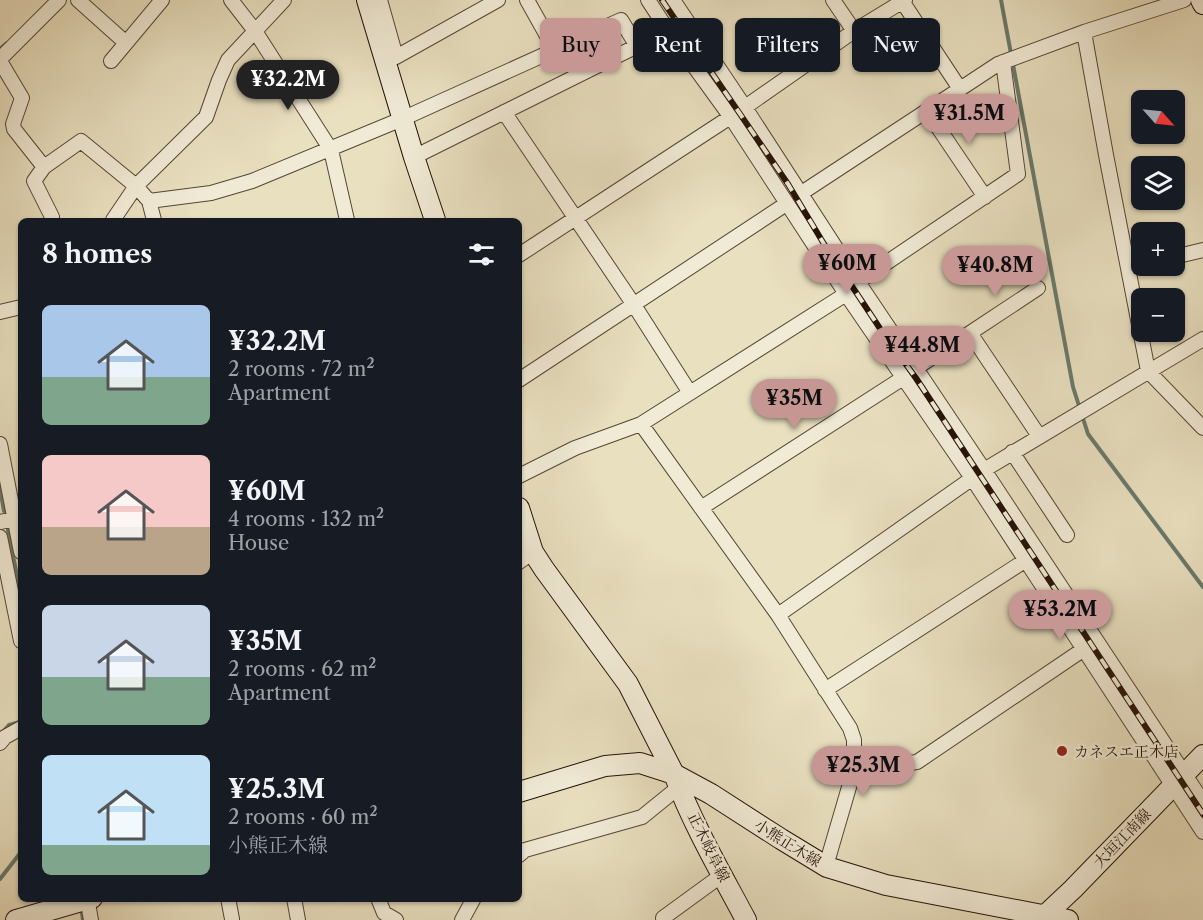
<!DOCTYPE html>
<html lang="en">
<head>
<meta charset="utf-8">
<style>
	:root { --surface:#171b24; --page:#242831; --text:#f1f3f6; --muted:#9ea1a6; --accent:#c59692 }
	body { margin:0; font-family:"Libre Caslon Text","Noto Serif JP",serif; background:var(--page); color:var(--text); height:100vh; display:flex; flex-direction:column; font-size:22px; white-space:nowrap }
	* { box-sizing:border-box; margin:0 }
	p { font-size:20px; color:var(--muted) }
	.icon { flex:none; width:33px; height:33px; fill:none; stroke:currentColor; stroke-width:2; stroke-linecap:round; stroke-linejoin:round }
	.map { position:relative; flex:1; overflow:hidden }
	.drawer { position:absolute; left:18px; top:218px; width:504px; height:684px; display:flex; flex-direction:column; background:var(--surface); border-radius:9px; box-shadow:0 2px 4px #0004 }
	.drawer>* { flex:none }
	.guide { position:absolute; left:540px; top:18px; width:570px; height:54px; display:flex; gap:12px }
	.needle { width:39px; rotate:117deg }
	.buttons { position:absolute; left:1131px; top:90px; display:grid; gap:12px }
	.buttons a { display:grid; place-items:center; width:54px; height:54px; border-radius:9px; background:var(--surface); box-shadow:0 2px 4px #0004; font-size:30px }
	.price { position:absolute; translate:-50% -51px; padding:0 14px; border-radius:21px; background:var(--accent); color:#111; font-size:20px; line-height:39px; filter:drop-shadow(0 2px 3px #0008) }
	.price::after { content:''; position:absolute; left:50%; top:36px; width:18px; height:14px; margin-left:-9px; background:inherit; clip-path:polygon(0 0,100% 0,50% 100%) }
	.price.selected { background:#222; color:#fff }
	ul { padding:0; list-style:none }
	li { display:flex; align-items:center; gap:18px; height:150px; padding:0 24px }
	li span { display:grid; place-items:center; flex:none; width:168px; height:120px; border-radius:9px; color:#555 }
	li>.icon { margin-inline-start:auto }
	span .icon { width:72px; height:72px; fill:#fffc; stroke-width:1 }
	li b { font-size:26px }
	h2 { display:flex; justify-content:space-between; align-items:center; height:72px; padding:0 24px; font-size:26px }
	.chip { padding:0 21px; border-radius:9px; background:var(--surface); box-shadow:0 2px 4px #0004; font-size:21px; line-height:54px }
	.chip.selected { background:var(--accent); color:#111 }
	.map>svg:first-child { display:block }
	.lines { fill:none; stroke-linecap:round; stroke-linejoin:round }
	.stream { stroke:#69796c; stroke-width:4 }
	.street-casing { stroke:#564635; stroke-width:16 }
	.secondary-casing { stroke:#251207; stroke-width:22 }
	.street { stroke:#f1ebd6; stroke-width:14 }
	.secondary { stroke:#f1ebd6; stroke-width:20 }
	.rail-casing { stroke:#251207; stroke-width:6 }
	.rail { stroke:#f1ebd6; stroke-width:4; stroke-dasharray:11; stroke-linecap:butt }
	.poi-dot { fill:#8f2418; stroke:#f1ebd6; stroke-width:2 }
	.labels { text-anchor:middle; dominant-baseline:central; stroke-width:4.5; stroke-linejoin:round; paint-order:stroke }
	.poi-label { font-size:15px; fill:#251207; stroke:#f1ebd6; text-anchor:start }
	.street-label { font-size:15px; fill:#251207; stroke:#f1ebd6 }
</style>
</head>
<body>
<div class="map">
<svg width="1203" height="920" viewBox="0 0 1203 920">
	<rect width="100%" height="100%" fill="#e9e0c0"/>
	<filter id="stains"><feTurbulence type="fractalNoise" baseFrequency=".00333" numOctaves="4"/><feColorMatrix values="0 0 0 0 .2 0 0 0 0 .09 0 0 0 0 .02 0 0 0 .5 -.17"/></filter>
	<radialGradient id="worn" r=".72"><stop offset=".6" stop-color="#630" stop-opacity="0"/><stop offset="1" stop-color="#630" stop-opacity=".3"/></radialGradient>
	<g class="lines">
		<path class="stream" d="M1001,0L1073,387L1088,434L1203,587
			M0,49L7,43
			M0,488L4,511
			M8,530L21,597
			M2,733L9,725L20,722
			M0,879L21,852
			M82,913L83,920"/>
		<defs>
			<path id="street" d="M78,0L126,43
				M231,0L255,31L331,150L347,220
				M380,0L396,57L498,0
				M527,0L555,50
				M673,0L744,106L858,282
				M833,0L854,31
				M1084,32L1106,155L1148,371L1203,428
				M0,59L59,0
				M0,61L22,98L13,124L14,129L44,167
				M111,61L162,0
				M1003,62L1018,174L858,282L984,470L1203,802
				M960,89L998,64L1084,32L1184,0
				M927,111L985,197
				M504,112L634,305L690,393
				M414,157L637,46
				M800,194L960,89L902,1
				M149,201L211,193L252,181L402,119L621,20L637,46L667,29L648,0
				M51,220L52,217L34,181L44,167L81,141L136,186L149,201L154,220
				M113,220L136,186L206,117L219,80L228,60L284,0
				M519,255L738,112L854,31L905,0
				M1174,257L1203,250
				M846,294L972,478L1203,832
				M0,312L21,307
				M970,333L1038,288
				M916,368L970,333L1039,436
				M519,380L780,208
				M641,424L778,615L850,728L854,740V770L828,859L827,867
				M0,444L21,552
				M1012,452L1067,535
				M519,476L575,448L641,424L846,294L730,116L667,29
				M701,508L903,378
				M0,522L21,518
				M0,537L21,641
				M519,562L533,552
				M778,615L984,470L1203,339
				M825,690L1026,560
				M0,743L5,737L21,728
				M854,770L917,762L1084,649
				M519,855L525,850L642,817L679,787
				M87,898L91,920
				M228,898L232,919
				M294,898L298,920
				M378,898L384,913L396,920
				M663,918L722,875
				M462,920L474,898"/>
			<path id="secondary" d="M367,0L414,157L435,220
				M1201,0L1203,4
				M519,508L533,552L544,569L628,684L674,774C692,823 721,873 746,920
				M519,792L605,766L640,763L674,774L711,794L781,839L827,867L886,885L1068,920
				M16,920L92,898
				M1040,920L1073,889L1203,755"/>
		</defs>
		<use href="#street" class="street-casing"/>
		<use href="#secondary" class="secondary-casing"/>
		<use href="#street" class="street"/>
		<use href="#secondary" class="secondary"/>
		<defs>
			<path id="rail" d="M662,0L788,184L824,244L883,333L916,378L1203,814"/>
		</defs>
		<use href="#rail" class="rail-casing"/>
		<use href="#rail" class="rail"/>
	</g>
	<circle class="poi-dot" cx="1062" cy="751" r="6"/>
	<g class="labels">
		<g class="poi-label">
			<text x="1074" y="751">カネスエ正木店</text>
		</g>
		<g class="street-label">
			<text transform="translate(1122 838) rotate(-46)">大垣江南線</text>
			<text transform="translate(788 843) rotate(32)">小熊正木線</text>
			<text transform="translate(709 847) rotate(64)">正木岐阜線</text>
		</g>
	</g>
	<rect width="100%" height="100%" filter="url(#stains)"/>
	<rect width="100%" height="100%" fill="url(#worn)"/>
</svg>
<div class="buttons">
<a><svg class="needle" viewBox="-14 -14 28 28"><path d="M0-13l5 13h-10z" fill="#e53935"/><path d="M0 13l5-13h-10z" fill="#9ea1a6"/></svg></a>
<a><svg class="icon" aria-label="layers" viewBox="0 0 24 24"><path d="M12 4l9 5-9 5-9-5zM3 14l9 5 9-5"/></svg></a>
<a>+</a>
<a>−</a>
</div>
<b class="price selected" style="left:288px;top:111px">¥32.2M</b>
<b class="price" style="left:969px;top:145px">¥31.5M</b>
<b class="price" style="left:847px;top:295px">¥60M</b>
<b class="price" style="left:995px;top:297px">¥40.8M</b>
<b class="price" style="left:922px;top:377px">¥44.8M</b>
<b class="price" style="left:794px;top:430px">¥35M</b>
<b class="price" style="left:1060px;top:641px">¥53.2M</b>
<b class="price" style="left:863px;top:797px">¥25.3M</b>
<div class="guide">
<a class="chip selected">Buy</a>
<a class="chip">Rent</a>
<a class="chip">Filters</a>
<a class="chip">New</a>
</div>
<section class="drawer">
<h2>8 homes<svg class="icon" aria-label="filters" viewBox="0 0 24 24"><path d="M4 7h16M4 17h16"/><circle cx="9" cy="7" r="2"/><circle cx="15" cy="17" r="2"/></svg></h2>
<ul>
<li><span style="background:linear-gradient(#a9c7e8 60%,#7fa58c 0)"><svg class="icon" aria-label="home" viewBox="0 0 24 24"><path d="M3 11l9-7 9 7M6 9v11h12V9"/></svg></span><div><b>¥32.2M</b><p>2 rooms · 72 m²</p><p>Apartment</p></div></li>
<li><span style="background:linear-gradient(#f6c9c9 60%,#b9a48a 0)"><svg class="icon" aria-label="home" viewBox="0 0 24 24"><path d="M3 11l9-7 9 7M6 9v11h12V9"/></svg></span><div><b>¥60M</b><p>4 rooms · 132 m²</p><p>House</p></div></li>
<li><span style="background:linear-gradient(#c9d6e8 60%,#7fa58c 0)"><svg class="icon" aria-label="home" viewBox="0 0 24 24"><path d="M3 11l9-7 9 7M6 9v11h12V9"/></svg></span><div><b>¥35M</b><p>2 rooms · 62 m²</p><p>Apartment</p></div></li>
<li><span style="background:linear-gradient(#bfe0f5 75%,#7fa58c 0)"><svg class="icon" aria-label="home" viewBox="0 0 24 24"><path d="M3 11l9-7 9 7M6 9v11h12V9"/></svg></span><div><b>¥25.3M</b><p>2 rooms · 60 m²</p><p>小熊正木線</p></div></li>
</ul>
</section>
</div>
</body>
</html>
